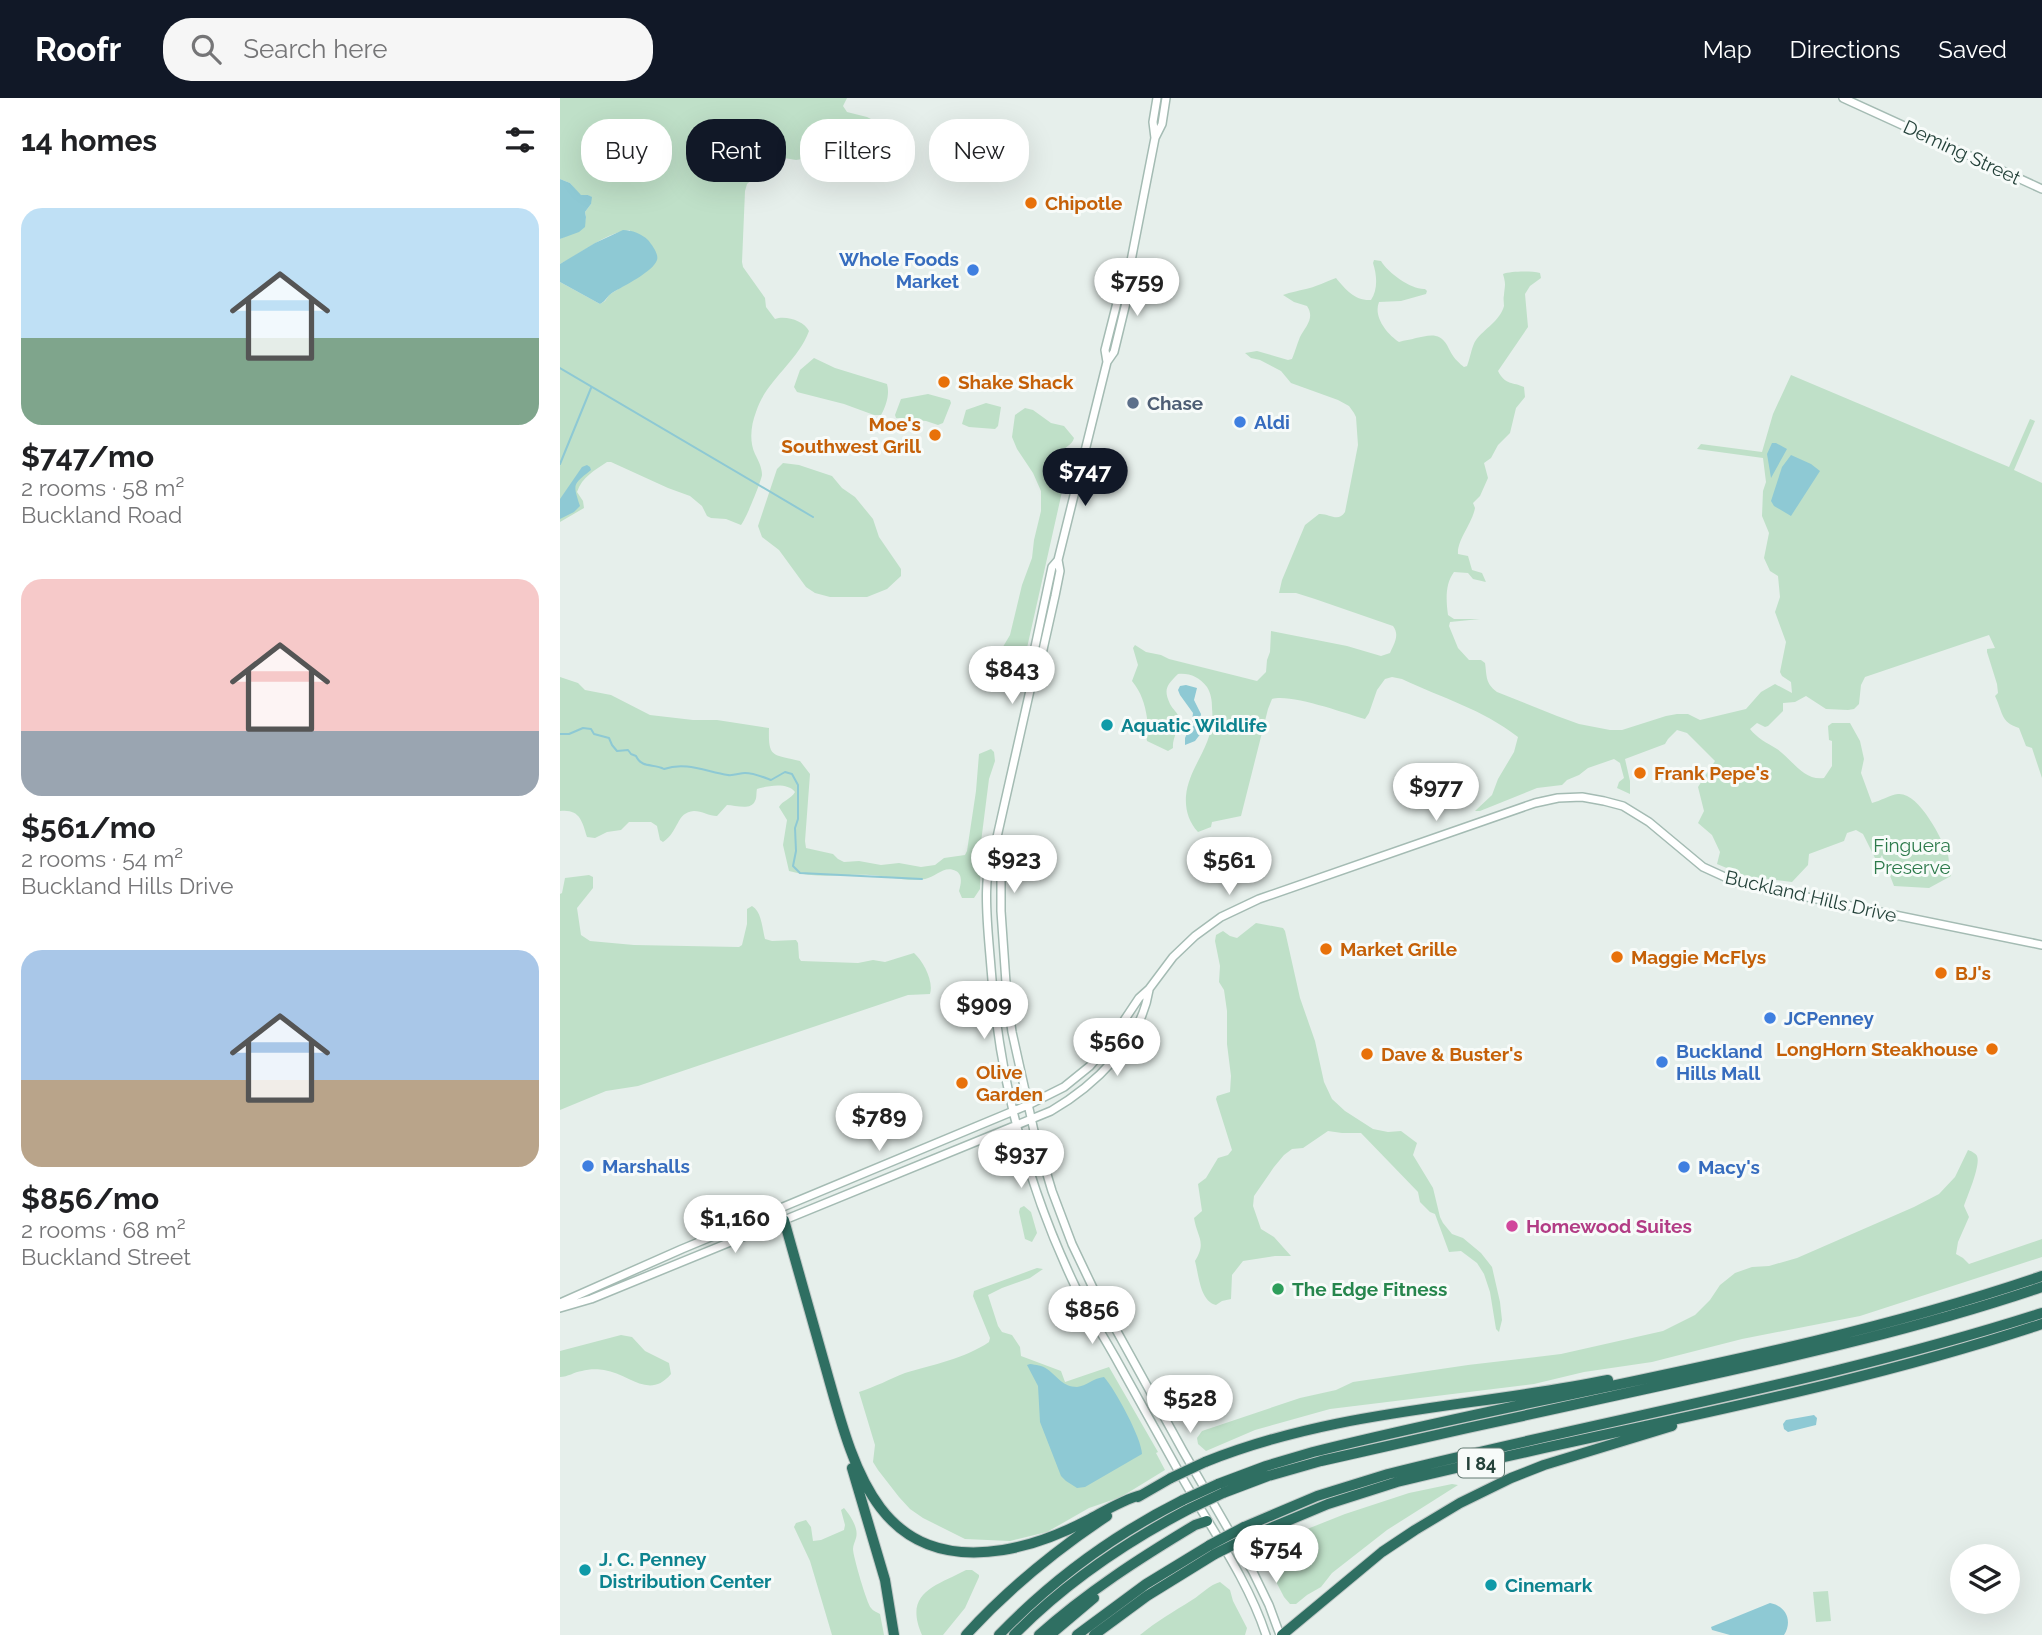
<!DOCTYPE html>
<html lang="en">
<head>
<meta charset="utf-8">
<style>
	:root { --surface:#fff; --page:#f6f6f6; --text:#202124; --muted:#757577; --accent:#111827 }
	body { margin:0; font-family:Raleway,sans-serif; background:var(--page); color:var(--text); height:100vh; display:flex; flex-direction:column; font-size:26px; white-space:nowrap }
	* { box-sizing:border-box; margin:0 }
	p { font-size:23px; color:var(--muted) }
	.icon { flex:none; width:38px; height:38px; fill:none; stroke:currentColor; stroke-width:2; stroke-linecap:round; stroke-linejoin:round }
	.map { position:relative; flex:1; overflow:hidden }
	.panel { display:flex; flex-direction:column; background:var(--surface); width:560px }
	.panel>* { flex:none }
	.hud { position:absolute; left:21px; top:21px; width:665px; height:63px; display:flex; gap:14px }
	.tools { position:absolute; left:1390px; top:1446px; display:grid; gap:14px }
	.tools a { display:grid; place-items:center; width:70px; height:70px; border-radius:50%; background:var(--surface); box-shadow:0 7px 28px #0002; font-size:35px }
	.price { position:absolute; translate:-50% -60px; padding:0 16px; border-radius:24px; background:#fff; color:#222; font-size:23px; line-height:46px; filter:drop-shadow(0 2px 4px #0008) }
	.price::after { content:''; position:absolute; left:50%; top:42px; width:21px; height:16px; margin-left:-10px; background:inherit; clip-path:polygon(0 0,100% 0,50% 100%) }
	.price.current { background:var(--accent); color:#fff }
	ul { padding:0; list-style:none }
	li { display:grid; align-content:center; gap:14px; height:371px; padding:0 21px }
	li span { display:grid; place-items:center; height:217px; border-radius:21px; color:#555 }
	li>.icon { margin-inline-start:auto }
	span .icon { width:126px; height:126px; fill:#fffc; stroke-width:1 }
	li b { font-size:30px }
	h2 { display:flex; justify-content:space-between; align-items:center; height:84px; padding:0 21px; font-size:30px }
	.pill { padding:0 24px; border-radius:28px; background:var(--surface); box-shadow:0 7px 28px #0002; font-size:24px; line-height:63px }
	.pill.current { background:var(--accent); color:#fff }
	header { display:flex; align-items:center; gap:42px; box-sizing:border-box; height:98px; padding:0 35px; background:var(--accent); color:#fff }
	header strong { font-size:33px }
	nav { display:flex; gap:38px; margin-inline-start:auto; font-size:24px }
	.search { width:490px; height:63px; background:var(--page); display:flex; align-items:center; gap:18px; box-sizing:border-box; padding:0 24px; border-radius:28px; color:var(--muted); font-size:26px }
	main { display:flex; flex:1; min-height:0 }
	.map>svg:first-child { display:block }
	.green { fill:#bfe0c8 }
	.water { fill:#8ec9d4 }
	.lines { fill:none; stroke-linecap:round; stroke-linejoin:round }
	.stream { stroke:#8ec9d4; stroke-width:2 }
	.secondary-casing { stroke:#a4bbb3; stroke-width:10 }
	.highway-casing { stroke:#c2cac8; stroke-width:12 }
	.secondary { stroke:#fff; stroke-width:7 }
	.highway { stroke:#2f6f62; stroke-width:10 }
	.highway-bridge-casing { stroke:#c2cac8; stroke-width:12; stroke-linecap:butt }
	.highway-bridge { stroke:#2f6f62; stroke-width:10 }
	.food-dot { fill:#e8710a; stroke:#f7fbf9; stroke-width:2.5 }
	.shop-dot { fill:#3f7fe0; stroke:#f7fbf9; stroke-width:2.5 }
	.service-dot { fill:#5c6f8a; stroke:#f7fbf9; stroke-width:2.5 }
	.culture-dot { fill:#0f9aa8; stroke:#f7fbf9; stroke-width:2.5 }
	.hotel-dot { fill:#d1479c; stroke:#f7fbf9; stroke-width:2.5 }
	.leisure-dot { fill:#2e9e5b; stroke:#f7fbf9; stroke-width:2.5 }
	.labels { text-anchor:middle; dominant-baseline:central; stroke-width:6; stroke-linejoin:round; paint-order:stroke }
	.shield { fill:#f7fbf9; stroke:#637a73; stroke-width:2 }
	.shield-label { font-size:18px; font-weight:bold; fill:#24423a }
	.street-label { font-size:19px; fill:#24423a; stroke:#f7fbf9 }
	.food-label { font-size:19px; font-weight:bold; fill:#c56008; stroke:#f7fbf9; text-anchor:start }
	.shop-label { font-size:19px; font-weight:bold; fill:#366cbe; stroke:#f7fbf9; text-anchor:start }
	.service-label { font-size:19px; font-weight:bold; fill:#4e5e75; stroke:#f7fbf9; text-anchor:start }
	.culture-label { font-size:19px; font-weight:bold; fill:#0d838f; stroke:#f7fbf9; text-anchor:start }
	.park-label { font-size:19px; fill:#2d7a4b; stroke:#f7fbf9 }
	.hotel-label { font-size:19px; font-weight:bold; fill:#b23c85; stroke:#f7fbf9; text-anchor:start }
	.leisure-label { font-size:19px; font-weight:bold; fill:#27864d; stroke:#f7fbf9; text-anchor:start }
</style>
</head>
<body>
<header>
<strong>Roofr</strong>
<div class="search"><svg class="icon" aria-label="search" viewBox="0 0 24 24"><circle cx="10" cy="10" r="6"/><path d="M15 15l6 6"/></svg>Search here</div>
<nav><a>Map</a><a>Directions</a><a>Saved</a></nav>
</header>
<main>
<section class="panel">
<h2>14 homes<svg class="icon" aria-label="filters" viewBox="0 0 24 24"><path d="M4 7h16M4 17h16"/><circle cx="9" cy="7" r="2"/><circle cx="15" cy="17" r="2"/></svg></h2>
<ul>
<li><span style="background:linear-gradient(#bfe0f5 60%,#7fa58c 0)"><svg class="icon" aria-label="home" viewBox="0 0 24 24"><path d="M3 11l9-7 9 7M6 9v11h12V9"/></svg></span><div><b>$747/mo</b><p>2 rooms · 58 m²</p><p>Buckland Road</p></div></li>
<li><span style="background:linear-gradient(#f6c9c9 70%,#9aa5b1 0)"><svg class="icon" aria-label="home" viewBox="0 0 24 24"><path d="M3 11l9-7 9 7M6 9v11h12V9"/></svg></span><div><b>$561/mo</b><p>2 rooms · 54 m²</p><p>Buckland Hills Drive</p></div></li>
<li><span style="background:linear-gradient(#a9c7e8 60%,#b9a48a 0)"><svg class="icon" aria-label="home" viewBox="0 0 24 24"><path d="M3 11l9-7 9 7M6 9v11h12V9"/></svg></span><div><b>$856/mo</b><p>2 rooms · 68 m²</p><p>Buckland Street</p></div></li>
</ul>
</section>
<div class="map">
<svg width="1482" height="1537" viewBox="0 0 1482 1537">
	<rect width="100%" height="100%" fill="#e6efeb"/>
	<path class="green" d="M0,0H287L283,8L287,14L307,19L329,30L326,51L321,59L298,56L282,60L270,61L255,59L236,62L224,60L206,69L187,86L185,93L182,164L183,169L205,200L206,209L215,221C226,217 244,223 249,233C237,265 206,282 196,314C191,327 189,343 195,356C198,362 202,369 202,377C201,384 186,421 181,427L166,421L151,420L147,418L142,408L130,398L108,390L51,364H47C35,372 22,379 17,394L23,403L24,410L0,424V184L40,206L45,203L49,197L66,186L70,132C46,134 21,156 0,166V141L24,129L26,119L25,114L31,106V99L28,97H20L10,85L0,81Z
		M814,162L821,163C828,175 852,192 865,191L867,193L866,196L841,203L819,204C813,219 827,236 839,244C845,242 850,242 856,240C867,238 879,233 887,247C892,257 894,261 904,269L907,268C910,261 912,247 916,242C924,231 940,223 944,208C944,204 943,201 944,197C945,186 946,187 943,176C952,173 971,173 980,175L981,180L970,188L965,196L968,229L938,273C945,287 953,284 964,289L965,299L956,310L950,335L938,347L931,360L924,365L928,380L920,398L913,405L915,410C912,426 897,442 898,456L908,458L912,472L922,475L926,484L913,481L908,475L894,474C885,486 886,502 888,517L894,521H920L890,524L889,528L898,550L909,562H921L925,565C927,578 925,585 937,594L997,618L1019,626L1050,632H1062L1106,618L1117,616H1128L1140,622L1186,611L1201,594L1215,586L1232,595L1231,584L1222,578L1220,574L1226,544L1215,514L1220,499L1218,478L1210,473L1204,460L1209,435L1202,418L1203,393L1206,384L1203,360L1137,351L1141,346L1202,354L1213,316L1231,277L1449,369L1470,321L1475,323L1454,372L1482,385V680L1472,650L1466,648L1459,630C1440,624 1443,614 1435,598L1438,595L1437,586L1427,554V551L1435,550L1429,537L1305,579L1301,587L1299,606L1294,611L1288,612L1266,611L1246,598L1235,604L1223,605V613L1208,628L1205,629L1197,625L1190,631C1197,640 1207,645 1217,651C1232,661 1243,683 1264,680L1272,668V643L1269,642L1268,628L1272,625H1290L1300,643L1304,661L1301,675L1312,705C1320,703 1330,697 1338,696C1359,694 1382,741 1388,757C1390,765 1388,771 1391,778L1369,790L1334,788L1322,757L1319,762L1315,760L1303,736L1296,732L1287,735L1284,743L1249,756L1248,767L1232,784L1186,778L1157,766L1160,754L1152,737L1138,725L1144,713L1138,689L1155,663L1127,635L1117,632L1108,641L1105,646L1065,661L1070,683V696L1057,690L1059,684L1064,680L1060,665L1054,661L1028,670L1019,677L1007,682L1002,687L977,690L920,713H915L932,697L938,681L954,654L958,639C922,611 882,600 842,581L832,579L825,581L817,592L809,615L805,621C785,615 729,595 712,601L708,611L681,718L652,724L651,729L638,734C629,724 625,712 626,698C629,666 656,647 652,610C652,602 651,596 647,589C639,579 630,575 618,576C607,587 603,591 610,606C613,612 618,614 619,621C619,632 612,640 613,650L608,653L587,643C585,635 587,628 587,620C585,606 581,594 572,583L578,567L573,550L575,547L586,554L601,557L609,561L697,583L706,574L707,562L710,554L711,533L787,548L821,558L830,555C834,546 840,537 833,528L755,501L736,495H719L722,482L745,427L759,416C769,415 778,425 785,414L798,347L796,319L794,315L789,308L778,302L731,285L721,273L700,262L691,260L685,255L697,253L728,262L732,261C735,254 737,246 740,239C746,228 755,220 747,208L734,204L723,197C731,194 738,193 746,191C753,190 768,183 776,180C786,192 795,203 811,202C818,192 817,177 813,165Z
		M254,260L275,270L327,286C330,296 326,308 321,317H314L284,306L237,294L234,289L240,272Z
		M368,296L390,302L391,305L383,325L378,327L366,323L336,320L335,317L341,301Z
		M426,305L441,309L438,328L435,331L409,329L402,326L406,312Z
		M465,310L473,312L491,325L504,328L514,340C512,348 504,348 501,356L508,367L458,590L451,586L435,587L431,582L433,577L428,574L450,537L462,487L472,460L474,442L481,413V393L473,375L457,351L452,339L455,317Z
		M223,365L239,367L272,378L282,390L295,399L313,421L319,439L341,471V478L327,491L307,499H270L255,495L246,489L219,452L202,439L198,428L217,371Z
		M0,579L18,585L25,592L51,597L90,617L133,622H157L209,630C208,661 213,656 240,663L250,676L245,743L246,750L273,756L278,761L284,764L299,763L321,767L339,765L361,769L375,767L384,760L405,757L407,753L416,693L419,656L431,651L434,654L435,663L429,681L421,744L420,791L414,800H402L399,793C401,786 403,777 396,773C384,767 376,779 365,781C347,784 328,778 310,777C283,776 256,781 229,773L223,747L227,722L219,709C222,703 231,701 235,694C227,684 208,688 197,691C196,695 197,700 195,703C191,713 175,707 167,707L157,718C149,718 142,713 134,713C116,714 119,734 103,744L100,742L97,728L91,724H69L61,732L47,734L35,740L27,739C22,723 20,711 0,713Z
		M29,777L33,779V790L17,810L21,837L30,843L74,847L179,849L182,847L187,826V811L192,808C202,814 202,830 205,841L212,843L236,842L238,845L239,860L241,863L298,865L313,862L325,864L354,855C363,863 374,883 370,896L348,897L78,988L46,993L0,1012V796L2,795L5,780Z
		M696,825L723,830L725,833L740,900L755,943L764,984L772,1001L785,1013L813,1031L828,1034L841,1033L857,1045L853,1057L873,1090L880,1119L883,1125L892,1136L903,1140L921,1155L932,1169L940,1204L942,1222L939,1234L936,1231L930,1194L924,1176L917,1165L901,1153L889,1154L875,1116L870,1114L860,1104L858,1094L801,1035H782L768,1033L743,1050L732,1051L724,1057L714,1069L694,1098L693,1108L701,1131L714,1139L731,1158H715L683,1163L672,1177L671,1201L662,1203L656,1207C640,1203 639,1178 635,1163C647,1144 637,1139 634,1120L642,1113L638,1086L646,1080L658,1060L668,1057L672,1052L656,1001L657,998L670,994L671,978L667,946V913L664,892L659,884L660,868L655,843L656,837L663,833L670,838L677,840Z
		M1408,1052C1409,1052 1417,1056 1417,1058C1421,1067 1407,1099 1404,1108L1409,1119L1398,1144L1396,1156L1403,1160L1409,1166L1482,1141V1159L1300,1218L1182,1241L1092,1264L1024,1274L974,1286L770,1311L695,1332L646,1353L638,1346L637,1340L642,1333L740,1300L776,1292L793,1284L908,1267L1001,1256L1103,1233L1135,1217L1150,1202L1160,1187L1175,1175L1192,1169L1209,1168L1237,1160L1354,1109L1379,1096L1395,1079Z
		M464,1108L471,1114L477,1135L472,1144L465,1141L459,1114L460,1110Z
		M477,1170L483,1171L470,1180L442,1190L428,1197L438,1228L442,1234L452,1237L460,1249L461,1258L501,1273L505,1284L549,1269L598,1354L596,1355L605,1372L561,1399L529,1410L487,1434L450,1443L405,1441L363,1420L350,1411L339,1399L318,1372L313,1364L315,1347L299,1294C315,1289 330,1281 345,1275C372,1267 406,1260 429,1244L430,1240L413,1198L414,1193Z
		M61,1237L72,1239L85,1253L109,1265L111,1276C89,1302 70,1276 44,1272C38,1271 28,1271 22,1273C14,1274 8,1279 0,1279V1253Z
		M892,1386L898,1387L827,1432L772,1475L761,1489L747,1497L736,1506H730L724,1499L709,1470L699,1458L702,1449L785,1416L849,1395Z
		M284,1410C290,1417 299,1430 296,1440C295,1444 293,1447 293,1451C293,1458 307,1506 311,1510C313,1513 317,1514 320,1516L324,1537H272L250,1463L234,1429L236,1425L246,1422L251,1429L253,1443L261,1442L284,1432L285,1427L281,1412Z
		M406,1472H412L419,1477V1479L405,1510L383,1537H362C343,1494 376,1488 406,1472Z
		M660,1484L670,1492L673,1503L687,1530L685,1537H580C597,1523 613,1514 632,1502C642,1496 649,1487 660,1484Z
		M1268,1493L1271,1523L1256,1524L1253,1494Z"/>
	<path class="water" d="M0,81L10,85L21,97H28L32,99L31,106L25,114L26,119L25,129L19,134L0,141Z
		M63,132C72,132 82,136 88,142C92,147 99,156 97,162C93,174 63,188 52,195C47,198 46,203 40,206L0,184V166L35,145Z
		M1212,345H1216L1227,351L1211,380L1207,356Z
		M1231,357L1251,366L1260,373L1231,418L1214,408L1211,403L1222,369Z
		M27,367L30,369L31,372C12,387 13,386 20,408L14,414L0,421V401L22,369Z
		M626,587L637,590L634,602L641,616L639,627L642,634L635,643L625,647V640L632,624L633,615L620,597L618,592L620,588Z
		M470,1266C476,1267 482,1267 487,1271C497,1278 503,1289 517,1289C526,1288 534,1280 544,1279C555,1291 582,1341 582,1356L525,1389L517,1390L506,1383L501,1378L480,1324L478,1288L467,1267Z
		M1254,1317L1257,1320L1256,1327L1228,1334L1224,1331L1223,1326L1226,1322Z
		M1210,1505C1226,1508 1233,1523 1224,1537H1170L1152,1532L1151,1529Z"/>
	<g class="lines">
		<path class="stream" d="M0,270L253,419
			M0,366L31,290
			M0,636H9L23,630L31,631L34,636L49,640L52,647L57,653L68,652L71,656L76,658C82,671 94,665 104,671C126,663 147,674 168,677C173,678 180,675 185,675C194,675 203,679 211,682L225,674L232,676L238,687V721L235,730L236,753L233,768L240,775L362,781"/>
		<defs>
			<path id="secondary" d="M606,0L602,26L595,40L570,168L572,180L554,254L547,264L498,462L492,469L472,563L474,576L471,588L437,739C420,776 428,830 431,870C439,980 468,1090 516,1190C528,1214 542,1236 555,1259C576,1297 598,1336 619,1374C649,1428 687,1479 706,1537
				M1283,0L1482,91
				M595,40L593,24L597,0
				M547,264L545,252L564,177L570,168
				M474,576L480,565L495,498L500,473L498,462
				M437,740L441,757V813L447,899L452,934L474,1033L492,1093L512,1146L533,1190L623,1353L693,1474L709,1507L720,1537
				M0,1205L122,1151L468,1007L504,989L530,968L547,948L579,900L589,891L613,859L635,838L661,819L699,801L975,705L998,700L1022,699L1044,703L1063,708L1089,724L1143,769L1178,785L1482,847
				M0,1210L31,1201L491,1013C534,988 581,944 589,892"/>
			<path id="highway" d="M224,1122C238,1172 252,1221 266,1271C293,1367 316,1472 443,1452C474,1447 501,1436 528,1422C545,1413 562,1402 581,1397
				M645,1364C777,1311 911,1310 1048,1282
				M292,1370L325,1482L334,1537
				M658,1386L706,1368L753,1354C995,1293 1245,1259 1482,1178
				M663,1395L708,1378L761,1363C878,1336 996,1311 1113,1285C1237,1258 1361,1230 1482,1189
				M578,1399L611,1380
				M684,1429L757,1398L828,1376C1046,1321 1267,1284 1482,1215
				M689,1439L768,1406L837,1384C1052,1331 1271,1296 1482,1226
				M406,1537C448,1491 496,1452 547,1418
				M439,1537C492,1482 555,1436 623,1402
				M454,1537C505,1485 564,1445 629,1411
				M479,1537C527,1494 580,1460 635,1427L647,1423
				M490,1537L534,1500
				M517,1537L586,1486L650,1447
				M534,1537L587,1498L655,1456
				M722,1537L822,1454L855,1432L900,1405L951,1380L984,1367L1112,1328"/>
		</defs>
		<use href="#secondary" class="secondary-casing"/>
		<use href="#highway" class="highway-casing"/>
		<use href="#secondary" class="secondary"/>
		<use href="#highway" class="highway"/>
		<defs>
			<path id="highway-bridge" d="M611,1380L645,1364
				M623,1402L658,1386
				M629,1411L663,1395
				M650,1447L684,1429
				M655,1456L689,1439"/>
		</defs>
		<use href="#highway-bridge" class="highway-bridge-casing"/>
		<use href="#highway-bridge" class="highway-bridge"/>
	</g>
	<g class="food-dot">
		<circle cx="471" cy="105" r="7"/>
		<circle cx="384" cy="284" r="7"/>
		<circle cx="375" cy="337" r="7"/>
		<circle cx="1080" cy="675" r="7"/>
		<circle cx="766" cy="851" r="7"/>
		<circle cx="1057" cy="859" r="7"/>
		<circle cx="1381" cy="875" r="7"/>
		<circle cx="1432" cy="951" r="7"/>
		<circle cx="807" cy="956" r="7"/>
		<circle cx="402" cy="985" r="7"/>
	</g>
	<g class="shop-dot">
		<circle cx="413" cy="172" r="7"/>
		<circle cx="680" cy="324" r="7"/>
		<circle cx="1210" cy="920" r="7"/>
		<circle cx="1102" cy="964" r="7"/>
		<circle cx="28" cy="1068" r="7"/>
		<circle cx="1124" cy="1069" r="7"/>
	</g>
	<circle class="service-dot" cx="573" cy="305" r="7"/>
	<g class="culture-dot">
		<circle cx="547" cy="627" r="7"/>
		<circle cx="25" cy="1472" r="7"/>
		<circle cx="931" cy="1487" r="7"/>
	</g>
	<circle class="hotel-dot" cx="952" cy="1128" r="7"/>
	<circle class="leisure-dot" cx="718" cy="1191" r="7"/>
	<g class="labels">
		<rect class="shield" x="898" y="1350.5" width="46" height="29" rx="5"/>
		<g class="shield-label">
			<text x="921" y="1365">I 84</text>
		</g>
		<g class="street-label">
			<text transform="translate(1402 54) rotate(25)">Deming Street</text>
			<text transform="translate(1251 798) rotate(13)">Buckland Hills Drive</text>
		</g>
		<g class="food-label">
			<text x="485" y="105">Chipotle</text>
			<text x="398" y="284">Shake Shack</text>
			<text x="361" y="326" text-anchor="end">Moe's<tspan x="361" dy="22">Southwest Grill</tspan></text>
			<text x="1094" y="675">Frank Pepe's</text>
			<text x="780" y="851">Market Grille</text>
			<text x="1071" y="859">Maggie McFlys</text>
			<text x="1395" y="875">BJ's</text>
			<text x="1418" y="951" text-anchor="end">LongHorn Steakhouse</text>
			<text x="821" y="956">Dave &amp; Buster's</text>
			<text x="416" y="974">Olive<tspan x="416" dy="22">Garden</tspan></text>
		</g>
		<g class="shop-label">
			<text x="399" y="161" text-anchor="end">Whole Foods<tspan x="399" dy="22">Market</tspan></text>
			<text x="694" y="324">Aldi</text>
			<text x="1224" y="920">JCPenney</text>
			<text x="1116" y="953">Buckland<tspan x="1116" dy="22">Hills Mall</tspan></text>
			<text x="42" y="1068">Marshalls</text>
			<text x="1138" y="1069">Macy's</text>
		</g>
		<g class="service-label">
			<text x="587" y="305">Chase</text>
		</g>
		<g class="culture-label">
			<text x="561" y="627">Aquatic Wildlife</text>
			<text x="39" y="1461">J. C. Penney<tspan x="39" dy="22">Distribution Center</tspan></text>
			<text x="945" y="1487">Cinemark</text>
		</g>
		<g class="park-label">
			<text x="1352" y="747">Finguera<tspan x="1352" dy="22">Preserve</tspan></text>
		</g>
		<g class="hotel-label">
			<text x="966" y="1128">Homewood Suites</text>
		</g>
		<g class="leisure-label">
			<text x="732" y="1191">The Edge Fitness</text>
		</g>
	</g>
</svg>
<div class="tools">
<a><svg class="icon" aria-label="layers" viewBox="0 0 24 24"><path d="M12 4l9 5-9 5-9-5zM3 14l9 5 9-5"/></svg></a>
</div>
<b class="price" style="left:577px;top:220px">$759</b>
<b class="price current" style="left:525px;top:410px">$747</b>
<b class="price" style="left:452px;top:608px">$843</b>
<b class="price" style="left:876px;top:725px">$977</b>
<b class="price" style="left:454px;top:797px">$923</b>
<b class="price" style="left:669px;top:799px">$561</b>
<b class="price" style="left:424px;top:943px">$909</b>
<b class="price" style="left:557px;top:980px">$560</b>
<b class="price" style="left:319px;top:1055px">$789</b>
<b class="price" style="left:461px;top:1092px">$937</b>
<b class="price" style="left:175px;top:1157px">$1,160</b>
<b class="price" style="left:532px;top:1248px">$856</b>
<b class="price" style="left:630px;top:1337px">$528</b>
<b class="price" style="left:716px;top:1487px">$754</b>
<div class="hud">
<a class="pill">Buy</a>
<a class="pill current">Rent</a>
<a class="pill">Filters</a>
<a class="pill">New</a>
</div>
</div>
</main>
</body>
</html>
